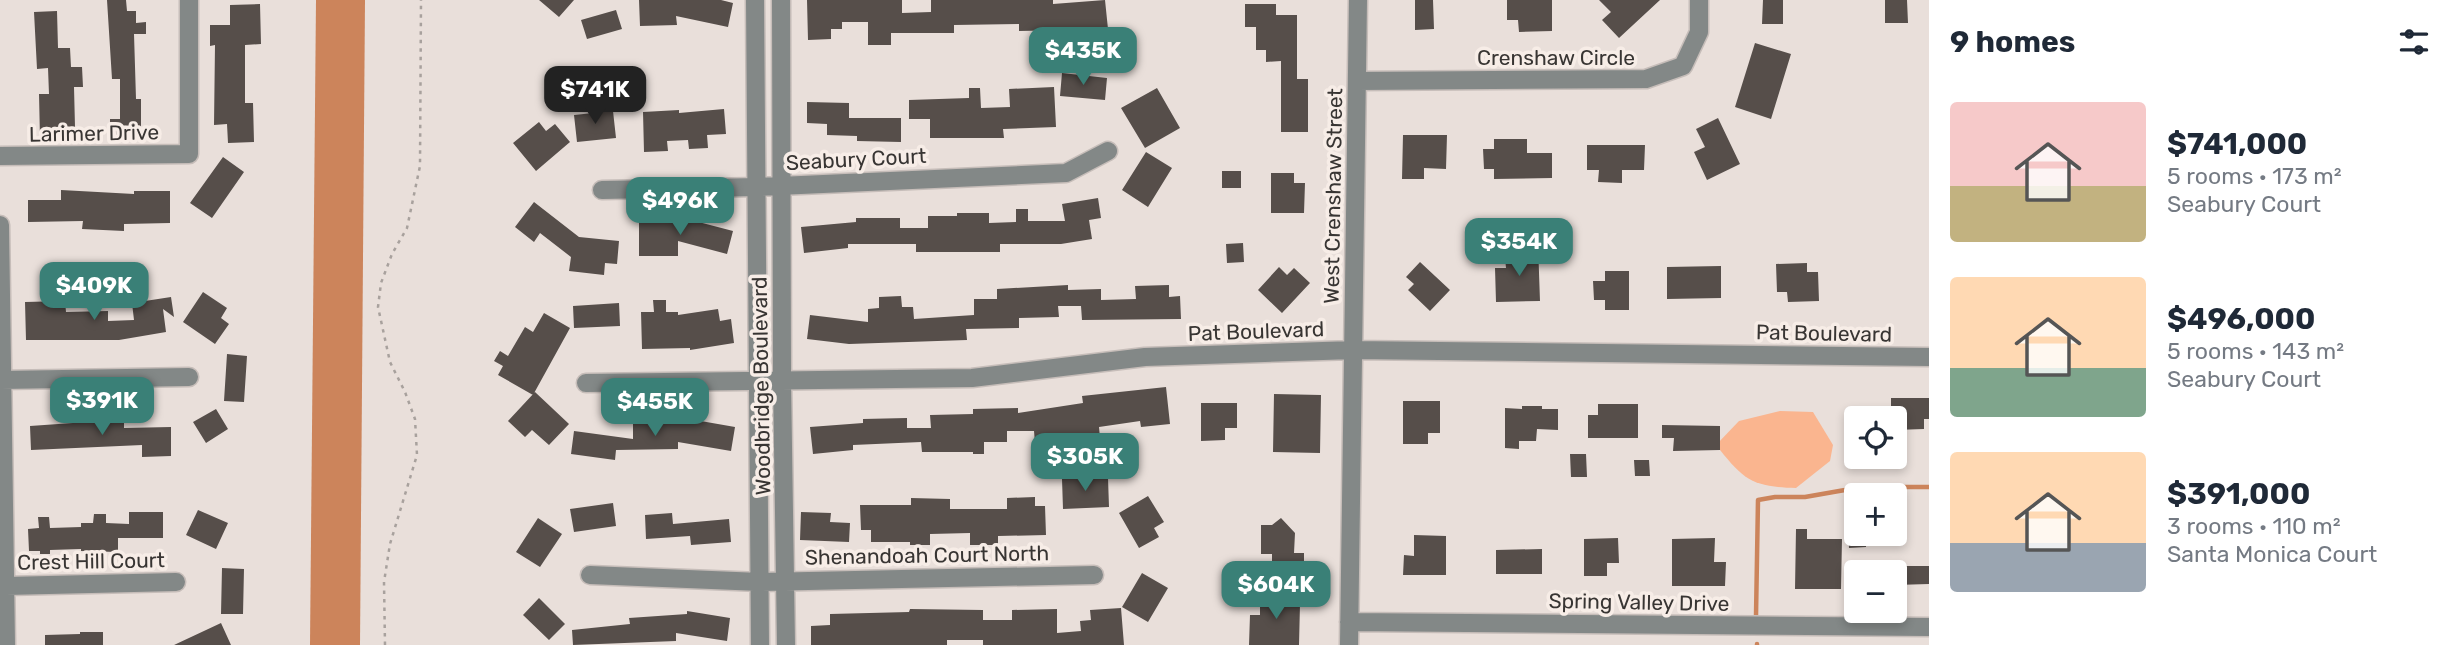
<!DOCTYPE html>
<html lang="en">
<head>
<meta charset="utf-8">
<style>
	:root { --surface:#fff; --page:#f6f6f7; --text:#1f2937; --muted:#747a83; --accent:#3a8077 }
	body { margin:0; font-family:Rubik,sans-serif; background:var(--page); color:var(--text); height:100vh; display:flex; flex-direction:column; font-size:26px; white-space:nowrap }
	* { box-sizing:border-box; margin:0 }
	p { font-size:23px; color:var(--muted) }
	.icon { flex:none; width:38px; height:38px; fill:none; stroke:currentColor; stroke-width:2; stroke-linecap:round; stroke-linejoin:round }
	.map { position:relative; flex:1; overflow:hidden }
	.panel { display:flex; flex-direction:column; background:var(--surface); width:525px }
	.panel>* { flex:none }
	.controls { position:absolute; left:1844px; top:406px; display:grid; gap:14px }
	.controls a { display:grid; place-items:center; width:63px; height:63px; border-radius:7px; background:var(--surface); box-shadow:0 4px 10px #0003; font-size:35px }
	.price { position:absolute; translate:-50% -60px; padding:0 16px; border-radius:14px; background:var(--accent); color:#fff; font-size:23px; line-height:46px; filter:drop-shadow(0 2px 4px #0008) }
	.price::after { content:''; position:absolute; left:50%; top:42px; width:21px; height:16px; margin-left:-10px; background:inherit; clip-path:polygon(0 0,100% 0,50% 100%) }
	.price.current { background:#222; color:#fff }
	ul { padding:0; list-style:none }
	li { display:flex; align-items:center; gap:21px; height:175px; padding:0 21px }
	li span { display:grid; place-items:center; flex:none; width:196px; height:140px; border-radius:7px; color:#555 }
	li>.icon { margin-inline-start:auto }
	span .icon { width:84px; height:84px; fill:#fffc; stroke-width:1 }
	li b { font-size:30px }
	h2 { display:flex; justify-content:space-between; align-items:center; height:84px; padding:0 21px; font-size:30px }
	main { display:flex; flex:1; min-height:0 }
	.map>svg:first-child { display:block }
	.green { fill:#fab58f }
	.water { fill:#cc845b }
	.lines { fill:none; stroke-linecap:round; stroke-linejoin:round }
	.stream { stroke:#cc845b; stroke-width:4.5 }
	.building { fill:#564e4a }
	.minor-casing { stroke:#c6bdb9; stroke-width:21 }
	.path { stroke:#a8a19d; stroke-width:2.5; stroke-dasharray:3.5 5; stroke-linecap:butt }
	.minor { stroke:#838887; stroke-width:18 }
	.labels { text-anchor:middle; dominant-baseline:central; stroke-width:7; stroke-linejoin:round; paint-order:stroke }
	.street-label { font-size:21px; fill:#383533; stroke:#f7ede7 }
</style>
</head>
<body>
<main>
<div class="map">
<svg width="1929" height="645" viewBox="0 0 1929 645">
	<rect width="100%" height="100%" fill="#e9dfda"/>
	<path class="green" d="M1780,411L1813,412L1833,445L1830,461L1796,488C1751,487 1743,479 1716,445L1739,421Z"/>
	<path class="water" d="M316,0H365L360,645H310Z"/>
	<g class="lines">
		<path class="stream" d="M1756,616L1758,500L1775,497H1805L1862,487H1929
			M1757,645V644"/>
	</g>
	<path class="building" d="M107,0H126L127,11H136V23L146,22V34H134L136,99H141V138L110,139V119H120V79H112Z
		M539,0H574L559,17Z
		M639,0H721L733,3L728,27L676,16L677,25L640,26Z
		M807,0H902V13L931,12V0H1053V4L1105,0L1108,29L1098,30L1099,39L1071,42L1070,30L1019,31V24L954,25V33H891V45H868V22H842V29H831V39L808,40Z
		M1415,0H1433L1434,29L1415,30Z
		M1507,0H1552V31L1519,32L1518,20H1507Z
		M1599,0H1660L1619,38L1602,20L1611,12Z
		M1763,0H1783V24H1762Z
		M1885,0H1907L1908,23H1885Z
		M260,4L261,44L245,45V103H253L254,142L228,143L227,124L214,125L215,45L210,46V25H230V5Z
		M1245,4H1276V15H1297V79H1308V132H1281V61L1266,62V50H1256V27H1245Z
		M616,10L622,29L587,39L581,20Z
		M57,11L58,48H70L71,67H82L83,87H74L75,127H63L64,138L40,139L39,94H49L48,68L37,69L34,12Z
		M1755,43L1791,54L1771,119L1735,107Z
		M1062,73L1107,78L1105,100L1060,96Z
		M1054,87L1056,127L1003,129L1004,138H930V119H909V100L969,98V88H980L981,108L1010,107L1009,89Z
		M1157,88L1180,128L1145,148L1121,108Z
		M807,102L849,103V118H901V142L857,141V136L827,135V124L807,123Z
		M724,109L726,134L707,135L708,148L689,149L688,140L667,141L668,151L644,152L643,112L679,110V113Z
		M613,111L616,138L577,142L574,115Z
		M1718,118L1740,164L1707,180L1694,152L1705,147L1696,129Z
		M539,122L546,131L555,124L570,142L536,171L513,143Z
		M1403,135H1447L1446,169L1424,168V179H1402Z
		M1494,139H1527V153H1552V178L1494,179V169H1484L1483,149H1494Z
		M1587,145H1645L1644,170H1622V183L1598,182L1599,170H1587Z
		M1146,152L1172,168L1148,207L1122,190Z
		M223,157L244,172L212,218L190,203Z
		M1222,171H1241V188H1222Z
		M1271,173H1294V183H1305L1304,213H1271Z
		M61,190L134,194V191H170V223L124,224V231L82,229L83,221L28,222V200H61Z
		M1098,198L1101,218L1089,220L1092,239L1061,244H1000V252H916V244H848V248L804,253L801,227L856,222V218H900V228H928V216H957V213H989V223L1016,222V209H1028V221H1065L1062,204Z
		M534,202L579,237L619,241L617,264L605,263L604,275L569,271L571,257L540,233L534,242L515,227Z
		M639,219H687L733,231L727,254L678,241V256H639Z
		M1243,243L1244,262L1227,263L1226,244Z
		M1538,244L1540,301L1496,302L1495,268H1506L1505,257L1528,256L1527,245Z
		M1420,262L1450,290L1430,311L1408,290L1414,284L1406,277Z
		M1807,263V272H1818L1819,301L1788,302L1787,292H1777L1776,264Z
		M1721,266V298L1667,299V267Z
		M1279,267L1287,275L1294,268L1310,283L1282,313L1258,290Z
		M1605,271H1629V310H1605V300H1594L1593,281H1605Z
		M1068,285V290L1101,289V300L1136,299L1135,286L1169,285V297L1180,296L1181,319L1082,320L1081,306H1058L1059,317L1019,318V328L966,329L967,340L849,344L807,339L810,315L868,322V309L879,308V297L901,296L902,307H913L914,319L974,315V299H997V289Z
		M203,292L227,308L221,318L229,324L215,344L183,322Z
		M171,297L174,317L163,309L166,332L119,340H26L25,302L65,301L66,312L108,311V321L134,320L132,303Z
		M653,300H666V312H678V315L718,309L720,321L731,319L734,343L690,350V348L642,349L641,312H654Z
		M619,303L620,326L574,328L573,306Z
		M544,313L570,328L533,395L498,375L503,366L494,361L500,351L508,356L525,327L533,332Z
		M227,354L247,356L244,402L224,401Z
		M1166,387L1170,424L1141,427L1140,421L1099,427L1100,438L1089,440L1088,435L1035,443L1034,431H1007V442H984V454H973V452H922L921,442L853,445V450L813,454L810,427L863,423V419L907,418V428H931L930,415L973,414V409L1018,408V413L1083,403L1082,396Z
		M535,392L569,424L549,445L532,430L525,437L508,421Z
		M1274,394L1321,395L1320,453L1273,452Z
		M1891,398H1929V419H1924V429L1895,430V418H1891Z
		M1403,401H1440V433H1428V444H1403Z
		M1201,403H1237V428H1225V440L1201,441Z
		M1598,404H1638V438H1588V415H1598Z
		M1522,406H1542V409H1558V430L1537,429L1536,441H1519V449L1505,448V408L1522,409Z
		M216,409L228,429L206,443L193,422Z
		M695,420L735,427L731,451L678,442V449L616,450L615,460L571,454L574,431L633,439V421Z
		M87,422H124V428L171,427V456L142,457V445L31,450L30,426Z
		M1662,425L1720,426V450L1673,451L1674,438H1662Z
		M1570,454H1586L1587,477H1571Z
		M1634,460H1649L1650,476H1635Z
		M1108,478L1109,507L1063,509L1062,479Z
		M1148,496L1164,522L1154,528L1159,537L1139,548L1119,513Z
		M1035,497V506H1045L1046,535L998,536V545H970V533L930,534V545H910V542H871V530H861L860,505H911V498L950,499V509H1007V498Z
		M613,503L616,526L574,532L570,509Z
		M198,510L228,523L216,549L186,535Z
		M129,512H163V538H118V552L81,551V549L50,550V554H40V551H29L28,529L39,528L38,517H49L50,528L81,527V523H93L94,514H106V523L129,524Z
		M801,512L831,513L830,522L850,523L849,542L800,540Z
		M672,513L673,524L729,519L731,542L691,545L690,536L646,539L645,515Z
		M538,518L562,534L540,567L516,552Z
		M1281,518L1295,533L1294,553H1304V564H1272V554H1261V525H1272Z
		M1796,529H1807V539H1842L1841,589H1795Z
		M1848,534H1866V547L1849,548Z
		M1414,535L1446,536V575H1403L1404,555L1414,556Z
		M1618,538L1619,563H1607V576H1584V539Z
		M1715,538L1714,562H1726L1725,586H1672V539Z
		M1542,549V574H1496V550Z
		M1895,566H1929V584L1895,585Z
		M222,568L244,569L243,614H221Z
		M1142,573L1168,588L1148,622L1122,607Z
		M1260,592H1290V604H1300L1299,645H1249L1250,615H1260Z
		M539,598L565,624L549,640L523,615Z
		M1121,608L1124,645H983V640H947V645H811V626L830,625V614L909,612L910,609L983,610V620H1012V610L1057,609V633L1081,631L1080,621L1091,620L1090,610Z
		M687,611L730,618L727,641L676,633V641L573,645L572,630L630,624L629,618L687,614Z
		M221,623L231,645H174Z
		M80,632H103V645H45V635L80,634Z"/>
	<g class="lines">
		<defs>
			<path id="minor" d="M755,0L760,645
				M781,0L782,380L786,645
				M1357,81L1646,79L1683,66L1699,32V0
				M0,156L189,154V0
				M602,190L757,187L1066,173L1108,151
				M0,225L6,645
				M1,380L189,377
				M586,383L972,378L1145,357L1353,350L1929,357
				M590,575L760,582L1094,575
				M6,586L176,582
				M1349,622L1929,627
				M1349,645L1358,0"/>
		</defs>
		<use href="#minor" class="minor-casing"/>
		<path class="path" d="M385,645L384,582L390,544L417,455L415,419L405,392L390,362L378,307L381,283L392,254L407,228L420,166L421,0"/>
		<use href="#minor" class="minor"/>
	</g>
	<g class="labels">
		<g class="street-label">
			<text x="1556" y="57">Crenshaw Circle</text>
			<text transform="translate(94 133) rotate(-1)">Larimer Drive</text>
			<text transform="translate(856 159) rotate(-3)">Seabury Court</text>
			<text transform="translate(1333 196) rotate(-89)">West Crenshaw Street</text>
			<text transform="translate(1256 331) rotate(-2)">Pat Boulevard</text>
			<text transform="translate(1824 333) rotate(1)">Pat Boulevard</text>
			<text transform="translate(761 386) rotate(-91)">Woodbridge Boulevard</text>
			<text transform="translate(927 555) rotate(-1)">Shenandoah Court North</text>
			<text transform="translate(91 561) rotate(-1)">Crest Hill Court</text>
			<text transform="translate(1639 602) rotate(1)">Spring Valley Drive</text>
		</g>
	</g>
</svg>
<div class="controls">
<a><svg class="icon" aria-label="locate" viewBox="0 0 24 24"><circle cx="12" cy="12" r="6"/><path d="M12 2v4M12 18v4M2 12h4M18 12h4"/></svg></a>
<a>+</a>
<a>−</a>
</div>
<b class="price" style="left:1083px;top:87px">$435K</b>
<b class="price current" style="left:595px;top:126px">$741K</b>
<b class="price" style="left:680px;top:237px">$496K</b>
<b class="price" style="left:1519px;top:278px">$354K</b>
<b class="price" style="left:94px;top:322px">$409K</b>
<b class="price" style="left:102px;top:437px">$391K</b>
<b class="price" style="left:655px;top:438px">$455K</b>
<b class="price" style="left:1085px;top:493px">$305K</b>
<b class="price" style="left:1276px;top:621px">$604K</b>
</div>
<section class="panel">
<h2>9 homes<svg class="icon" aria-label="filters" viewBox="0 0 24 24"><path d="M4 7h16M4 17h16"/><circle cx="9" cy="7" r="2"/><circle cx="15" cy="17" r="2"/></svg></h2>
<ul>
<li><span style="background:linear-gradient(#f6c9c9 60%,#c2b280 0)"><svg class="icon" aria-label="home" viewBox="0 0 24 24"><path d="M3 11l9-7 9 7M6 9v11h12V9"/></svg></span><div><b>$741,000</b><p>5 rooms · 173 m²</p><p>Seabury Court</p></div></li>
<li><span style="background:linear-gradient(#ffd9b3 65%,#7fa58c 0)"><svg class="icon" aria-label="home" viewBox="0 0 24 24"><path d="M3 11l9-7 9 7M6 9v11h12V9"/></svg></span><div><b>$496,000</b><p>5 rooms · 143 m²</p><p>Seabury Court</p></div></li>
<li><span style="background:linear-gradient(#ffd9b3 65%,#9aa5b1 0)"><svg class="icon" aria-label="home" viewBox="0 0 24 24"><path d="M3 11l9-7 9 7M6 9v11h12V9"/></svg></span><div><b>$391,000</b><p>3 rooms · 110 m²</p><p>Santa Monica Court</p></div></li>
</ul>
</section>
</main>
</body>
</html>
